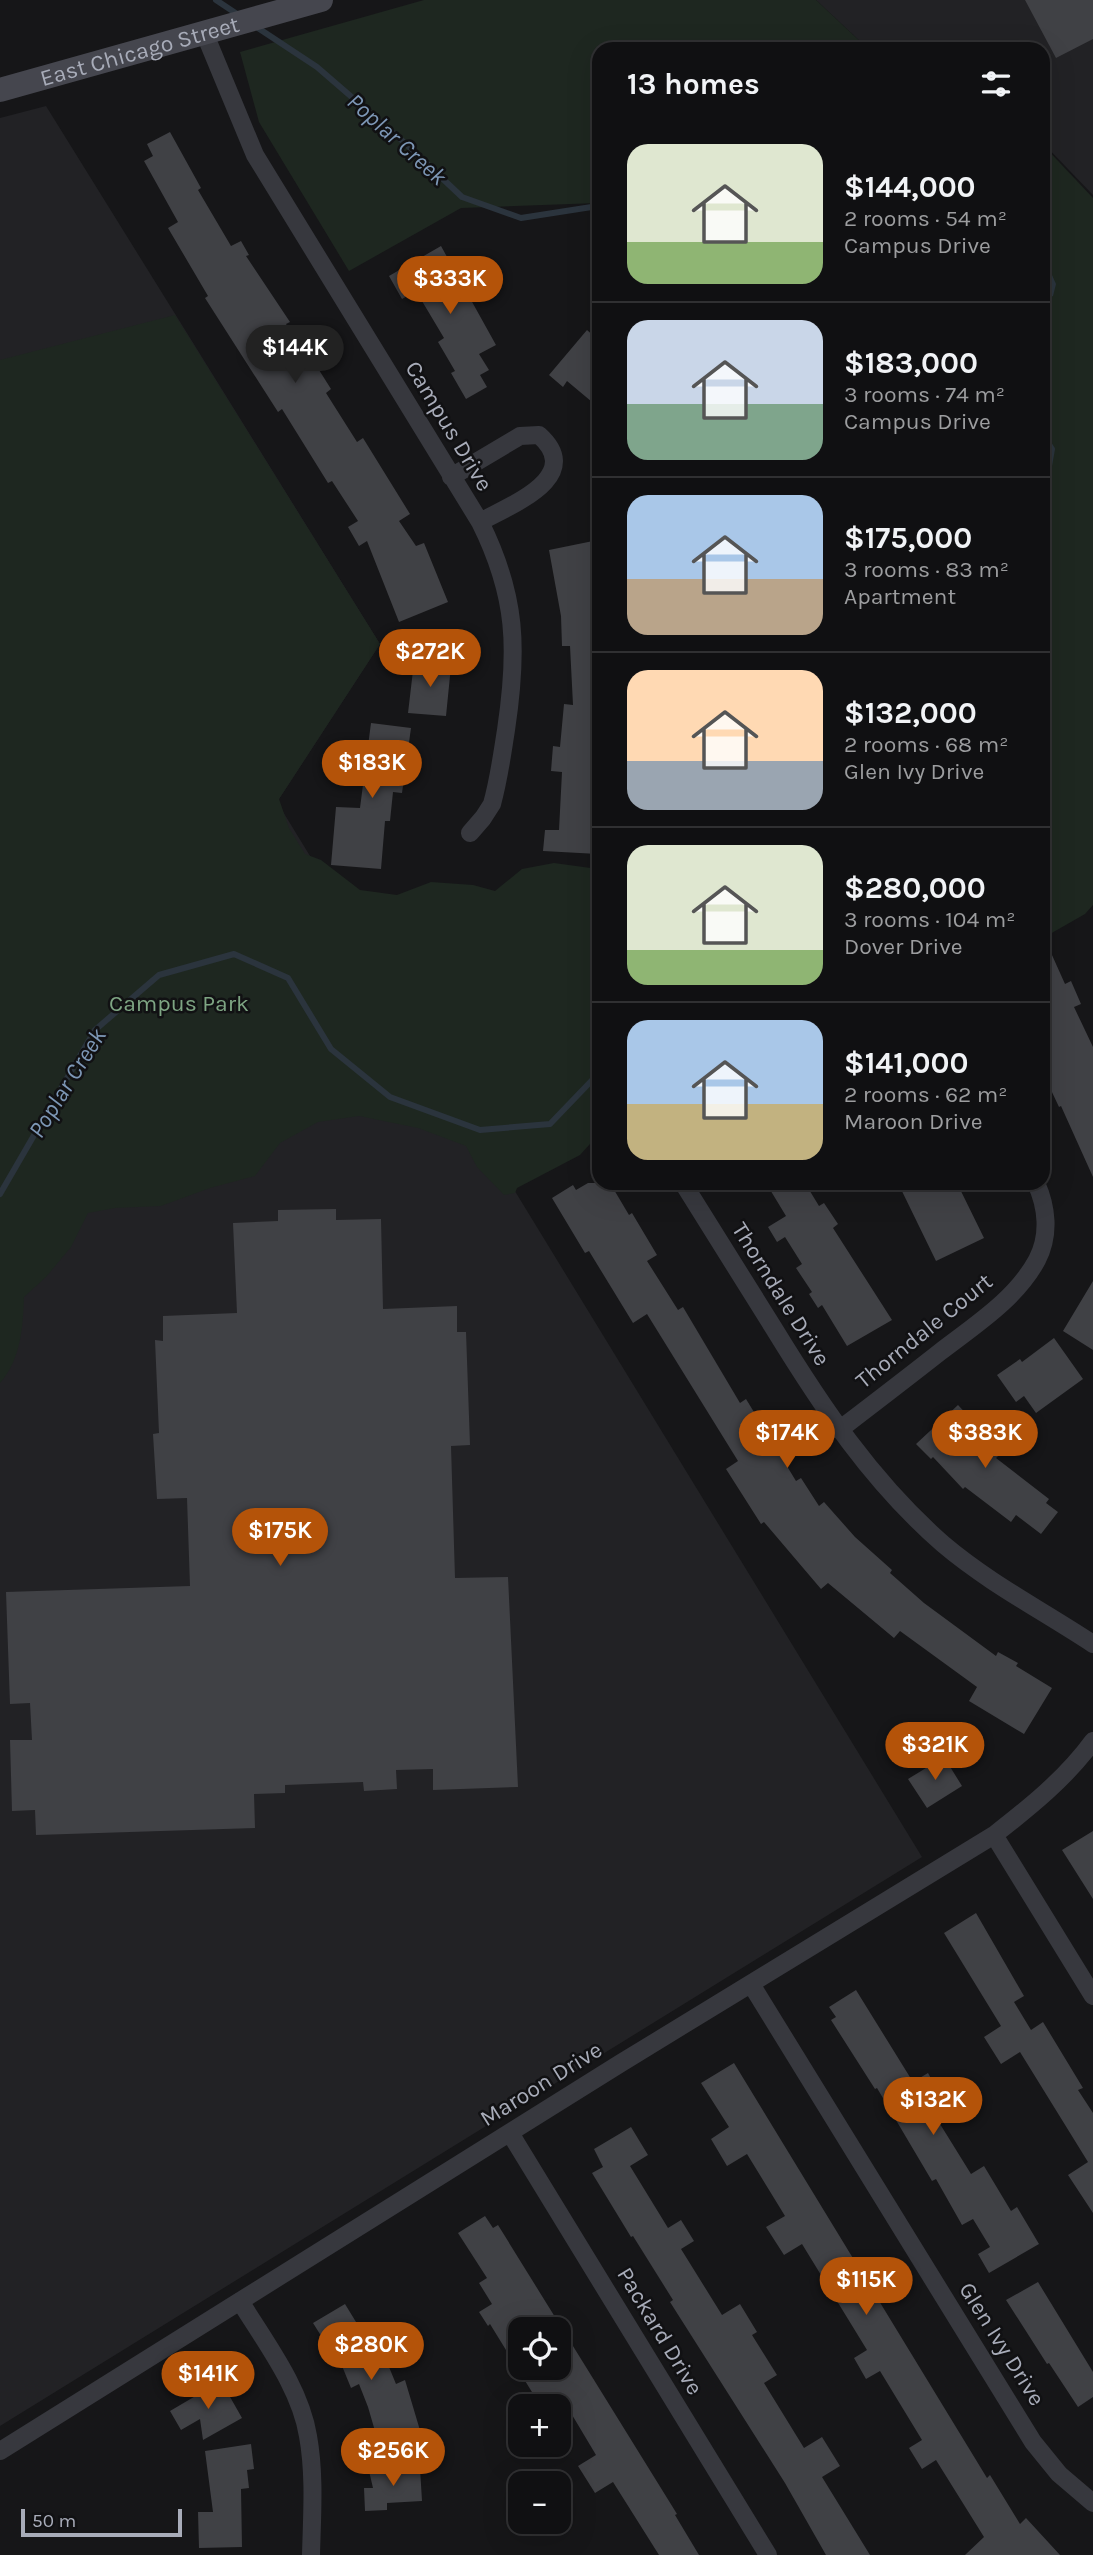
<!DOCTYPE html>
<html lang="en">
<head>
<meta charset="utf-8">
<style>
	:root { --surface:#101012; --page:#1e1e20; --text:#f1f3f6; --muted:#9c9d9f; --line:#303032; --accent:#b45309 }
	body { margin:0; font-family:Karla,sans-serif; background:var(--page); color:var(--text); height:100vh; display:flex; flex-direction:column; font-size:26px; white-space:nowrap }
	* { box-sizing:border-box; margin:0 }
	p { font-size:23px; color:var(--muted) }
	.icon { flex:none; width:38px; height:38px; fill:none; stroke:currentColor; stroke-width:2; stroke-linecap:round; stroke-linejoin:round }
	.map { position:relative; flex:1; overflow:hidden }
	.side { position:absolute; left:592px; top:42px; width:458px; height:1148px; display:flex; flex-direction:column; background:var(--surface); border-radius:21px; box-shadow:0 7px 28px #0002,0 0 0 2px var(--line) }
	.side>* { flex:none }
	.fabs { position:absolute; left:508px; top:2317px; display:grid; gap:14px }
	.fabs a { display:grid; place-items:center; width:63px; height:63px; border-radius:14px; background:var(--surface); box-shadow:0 7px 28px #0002,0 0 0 2px var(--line); font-size:35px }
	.scale { position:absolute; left:21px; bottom:18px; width:161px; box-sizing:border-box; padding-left:7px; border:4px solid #a8acb9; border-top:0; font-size:19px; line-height:24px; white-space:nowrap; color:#a8acb9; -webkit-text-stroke:5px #111113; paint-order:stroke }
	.price { position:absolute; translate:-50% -60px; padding:0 16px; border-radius:24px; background:var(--accent); color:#fff; font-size:23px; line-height:46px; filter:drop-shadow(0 2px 4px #0008) }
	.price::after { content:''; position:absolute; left:50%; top:42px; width:21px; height:16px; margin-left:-10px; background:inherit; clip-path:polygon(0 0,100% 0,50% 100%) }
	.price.current { background:#222; color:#fff }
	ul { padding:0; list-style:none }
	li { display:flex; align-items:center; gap:21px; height:175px; padding:0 35px }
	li+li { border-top:2px solid var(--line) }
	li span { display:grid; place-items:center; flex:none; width:196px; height:140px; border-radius:21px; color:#555 }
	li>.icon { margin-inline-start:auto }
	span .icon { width:84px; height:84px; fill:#fffc; stroke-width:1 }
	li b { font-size:30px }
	h2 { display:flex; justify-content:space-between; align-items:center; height:84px; padding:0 35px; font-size:30px }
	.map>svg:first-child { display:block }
	.built { fill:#222225 }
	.green { fill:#1e2720 }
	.water { fill:#2b343d }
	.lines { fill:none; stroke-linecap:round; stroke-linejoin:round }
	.stream { stroke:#2b343d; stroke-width:6 }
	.building { fill:#404145; fill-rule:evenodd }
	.minor { stroke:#37383e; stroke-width:18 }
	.secondary { stroke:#45464e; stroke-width:24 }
	.labels { text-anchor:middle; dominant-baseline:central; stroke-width:5; stroke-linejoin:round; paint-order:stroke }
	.street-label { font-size:23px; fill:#a8acb9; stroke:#111113 }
	.park-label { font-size:23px; fill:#7ea583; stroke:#111113 }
	.water-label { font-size:24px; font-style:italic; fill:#7d97b6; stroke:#111113 }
</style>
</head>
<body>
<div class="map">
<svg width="1093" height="2555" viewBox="0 0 1093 2555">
	<rect width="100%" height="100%" fill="#161618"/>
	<path class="built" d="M816,0H1093V195L1043,143V49H875L865,46Z
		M46,106L380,644L277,802L922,1857L0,2426V118Z"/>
	<path class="green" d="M424,0H816L865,46L875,49H598V203L461,208L349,271L259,122L240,52Z
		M1043,145L1093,198V905L1085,914L1043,938Z
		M175,315L380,644L279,799L289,828L305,854L321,860L360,890L397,895L431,882L473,885L495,891L522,869L554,863L598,869V1135L580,1155L517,1188L515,1193L504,1195L477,1167L466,1146L418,1128L359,1116L318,1122L280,1143L255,1176L210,1188L161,1206L115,1208L88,1213L71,1247L46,1277L24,1297C23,1327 21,1359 0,1383V360Z"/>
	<path class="water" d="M1043,255L1056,284L1053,296L1043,301Z"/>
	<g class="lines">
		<path class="stream" d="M216,0L240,16
			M255,26L317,67L406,144L462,197L521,218L598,206
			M1043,435L1052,449L1043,500
			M0,1194L95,1030L159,975L234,954L288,978L331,1049L390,1097L480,1130L550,1124L598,1074"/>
	</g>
	<path class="building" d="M1025,0H1093V39L1056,58Z
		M170,132L201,188L198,190L231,246L241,241L249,255L246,256L290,322L286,324L311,364L314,362L331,389L326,393L357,442L363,438L410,514L399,521L416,546L424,543L448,602L399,622L367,541L359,546L348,527L358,521L332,481L328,483L282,409L278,412L205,298L208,296L168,228L178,222L144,161L153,156L147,144Z
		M441,246L496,345L479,354L489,370L480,375L487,387L466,399L451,373L455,371L438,342L444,338L416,291L402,299L389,276Z
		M587,330L598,340V407L567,381L563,387L549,375Z
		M598,540V854L543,851L545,830H559L562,772L551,771L553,746L560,747L564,704L573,705L570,646H562L561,616L549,550Z
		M414,662L451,666L446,716L408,713Z
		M371,723L411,728L402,793L393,792L390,821H385L381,869L331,865L336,807L360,808Z
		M1043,935L1065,984L1071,981L1081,1004L1074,1007L1093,1047V1177L1061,1106L1059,1107L1043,1073Z
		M588,1183H610L629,1215L632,1213L657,1255L647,1261L678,1310L683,1307L740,1403L746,1399L796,1481L801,1478L819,1506L824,1502L855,1537L892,1570L890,1573L924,1603L996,1656L998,1652L1018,1663L1016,1666L1052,1688L1024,1734L969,1701L977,1687L900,1631L894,1638L828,1583L821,1589L764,1522L761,1524L726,1469L738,1461L647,1314L633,1323L589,1251L585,1253L552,1198L573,1185L576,1190Z
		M766,1183H805L819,1206L824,1203L838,1224L833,1228L892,1320L847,1346L822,1305L818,1308L809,1294L812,1292L796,1268L802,1264L785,1237L777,1242L768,1227L786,1216Z
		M898,1183H957L984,1238L936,1261Z
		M336,1209V1220L381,1219L383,1309L457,1306V1332H466L470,1445L451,1446L455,1578L508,1577L518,1787L433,1790V1769L396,1770L397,1789L364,1791L363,1782L285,1785V1793L254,1794L255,1828L36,1835L35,1810L12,1811L10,1740H32L30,1703L10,1704L6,1592L190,1586L187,1498L157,1499L153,1434L159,1433L155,1340L163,1341V1316L237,1313L233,1223L278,1221V1210Z
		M1093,1281V1350L1063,1331Z
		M1054,1338L1083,1379L1036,1413L1024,1396L1016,1402L997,1375L1020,1359L1022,1362Z
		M958,1405L1002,1452L996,1458L1049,1499L1046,1503L1058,1512L1041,1534L1016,1515L1011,1522L965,1487L963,1489L933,1457L931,1459L916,1444Z
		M944,1757L962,1786L927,1808L908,1779Z
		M1093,1831V1899L1062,1850Z
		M976,1913L1024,1996L1014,2002L1031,2030L1043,2022L1083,2088L1078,2090L1093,2113V2213L1068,2175L1088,2162L1020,2052L1001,2064L984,2037L1001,2026L944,1933Z
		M856,1990L913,2082L928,2073L940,2095L927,2103L971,2174L984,2166L1011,2211L1017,2207L1039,2244L989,2273L978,2254L990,2247L973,2219L962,2225L936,2179L932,2181L877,2088L875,2089L831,2020L836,2017L829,2007Z
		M734,2063L987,2478L990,2475L1020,2524L1026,2518L1060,2555H965L984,2537L936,2460L922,2469L909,2448L922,2440L880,2371L866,2379L854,2358L867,2350L802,2244L784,2255L766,2227L785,2216L747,2154L727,2166L711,2139L729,2127L701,2083Z
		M631,2127L648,2155L630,2166L668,2228L681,2220L694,2241L681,2249L722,2315L740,2304L757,2332L752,2335L777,2375L764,2383L804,2448L822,2437L840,2466L822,2477L870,2555H826L785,2483L670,2302L673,2300L633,2236L631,2237L592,2173L603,2167L594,2149Z
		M485,2216L493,2228L498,2225L677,2514L675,2515L699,2555H659L613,2482L595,2493L578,2466L596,2455L559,2393L540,2405L490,2324L488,2326L479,2312L492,2304L479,2283L487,2278L458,2233ZM520,2329H558V2368H520Z
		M1038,2282L1093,2372V2397L1078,2407L1049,2363L1047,2364L1006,2300Z
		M345,2304L375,2353L382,2350L396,2384L405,2380L422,2437L364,2454L358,2436L375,2431L368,2407L359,2384L351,2388L338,2356L335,2358L313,2323Z
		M221,2381L242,2418L203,2440L200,2419L181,2430L170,2411Z
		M251,2444L254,2469L247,2470L249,2488L241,2489L242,2547L199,2548L198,2512H213L205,2451Z
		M420,2468L422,2501L387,2503V2510L365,2511L364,2488H373L369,2471Z"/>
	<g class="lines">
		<path class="minor" d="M204,32L255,155L480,522C517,596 518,650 506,730C502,755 499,779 492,804L483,818L470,833
			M451,477L520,436L539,435C586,477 510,505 480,522
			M683,1183C713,1231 743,1279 773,1327C822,1407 872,1482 943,1544C989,1583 1043,1611 1093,1644
			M839,1430C873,1404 907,1378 940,1352C975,1325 1016,1299 1037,1260C1050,1235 1047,1207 1036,1183
			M994,1835L1093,1996
			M751,1984L1033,2442L1059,2474L1093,2503
			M510,2133L768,2555
			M240,2301C265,2342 300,2387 308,2436C315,2475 312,2515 311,2555
			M0,2451L621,2063L994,1835C1030,1807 1066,1778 1093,1741"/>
		<path class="secondary" id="s1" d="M0,90L321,0"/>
	</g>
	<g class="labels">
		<g class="street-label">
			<text stroke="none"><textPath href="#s1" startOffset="145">East Chicago Street</textPath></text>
			<text transform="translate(449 426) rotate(59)">Campus Drive</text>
			<text transform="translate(781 1294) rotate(58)">Thorndale Drive</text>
			<text transform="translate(924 1331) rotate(-39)">Thorndale Court</text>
			<text transform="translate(541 2084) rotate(-32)">Maroon Drive</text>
			<text transform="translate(660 2331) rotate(59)">Packard Drive</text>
			<text transform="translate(1002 2344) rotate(58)">Glen Ivy Drive</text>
		</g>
		<g class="park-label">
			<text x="179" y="1003">Campus Park</text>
		</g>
		<g class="water-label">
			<text transform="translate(397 139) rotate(42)">Poplar Creek</text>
			<text transform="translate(67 1083) rotate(-58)">Poplar Creek</text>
		</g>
	</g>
</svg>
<div class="fabs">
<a><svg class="icon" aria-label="locate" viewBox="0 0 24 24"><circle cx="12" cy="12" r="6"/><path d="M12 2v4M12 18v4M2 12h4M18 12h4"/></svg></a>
<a>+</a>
<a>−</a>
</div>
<div class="scale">50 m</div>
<b class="price" style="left:450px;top:316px">$333K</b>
<b class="price current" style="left:295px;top:385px">$144K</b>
<b class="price" style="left:430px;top:689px">$272K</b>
<b class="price" style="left:372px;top:800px">$183K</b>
<b class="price" style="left:787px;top:1470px">$174K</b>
<b class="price" style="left:985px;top:1470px">$383K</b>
<b class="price" style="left:280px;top:1568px">$175K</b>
<b class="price" style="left:935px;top:1782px">$321K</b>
<b class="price" style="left:933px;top:2137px">$132K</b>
<b class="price" style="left:866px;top:2317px">$115K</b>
<b class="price" style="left:371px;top:2382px">$280K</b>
<b class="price" style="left:208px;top:2411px">$141K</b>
<b class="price" style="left:393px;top:2488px">$256K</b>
<section class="side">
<h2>13 homes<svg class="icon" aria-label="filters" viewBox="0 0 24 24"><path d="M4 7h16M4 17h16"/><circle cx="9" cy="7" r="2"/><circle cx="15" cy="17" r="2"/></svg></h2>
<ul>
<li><span style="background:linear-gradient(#dfe7d0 70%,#8fb573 0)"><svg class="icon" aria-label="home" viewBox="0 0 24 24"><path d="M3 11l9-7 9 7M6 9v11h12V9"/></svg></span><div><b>$144,000</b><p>2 rooms · 54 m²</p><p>Campus Drive</p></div></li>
<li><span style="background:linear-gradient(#c9d6e8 60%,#7fa58c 0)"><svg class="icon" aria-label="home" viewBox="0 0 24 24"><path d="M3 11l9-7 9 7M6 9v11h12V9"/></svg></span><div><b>$183,000</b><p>3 rooms · 74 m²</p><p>Campus Drive</p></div></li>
<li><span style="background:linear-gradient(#a9c7e8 60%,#b9a48a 0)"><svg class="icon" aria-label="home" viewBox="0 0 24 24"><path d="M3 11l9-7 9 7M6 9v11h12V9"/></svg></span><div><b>$175,000</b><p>3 rooms · 83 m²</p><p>Apartment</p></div></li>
<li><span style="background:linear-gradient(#ffd9b3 65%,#9aa5b1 0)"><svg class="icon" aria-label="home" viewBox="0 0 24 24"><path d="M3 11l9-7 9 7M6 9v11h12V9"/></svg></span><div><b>$132,000</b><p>2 rooms · 68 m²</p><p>Glen Ivy Drive</p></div></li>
<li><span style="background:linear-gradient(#dfe7d0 75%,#8fb573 0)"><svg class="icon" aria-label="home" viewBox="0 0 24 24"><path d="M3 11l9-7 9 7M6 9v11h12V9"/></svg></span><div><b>$280,000</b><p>3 rooms · 104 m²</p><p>Dover Drive</p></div></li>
<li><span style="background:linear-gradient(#a9c7e8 60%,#c2b280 0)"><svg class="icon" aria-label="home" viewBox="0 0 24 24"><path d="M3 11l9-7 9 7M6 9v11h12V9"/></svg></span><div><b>$141,000</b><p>2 rooms · 62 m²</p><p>Maroon Drive</p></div></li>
</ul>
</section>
</div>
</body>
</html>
